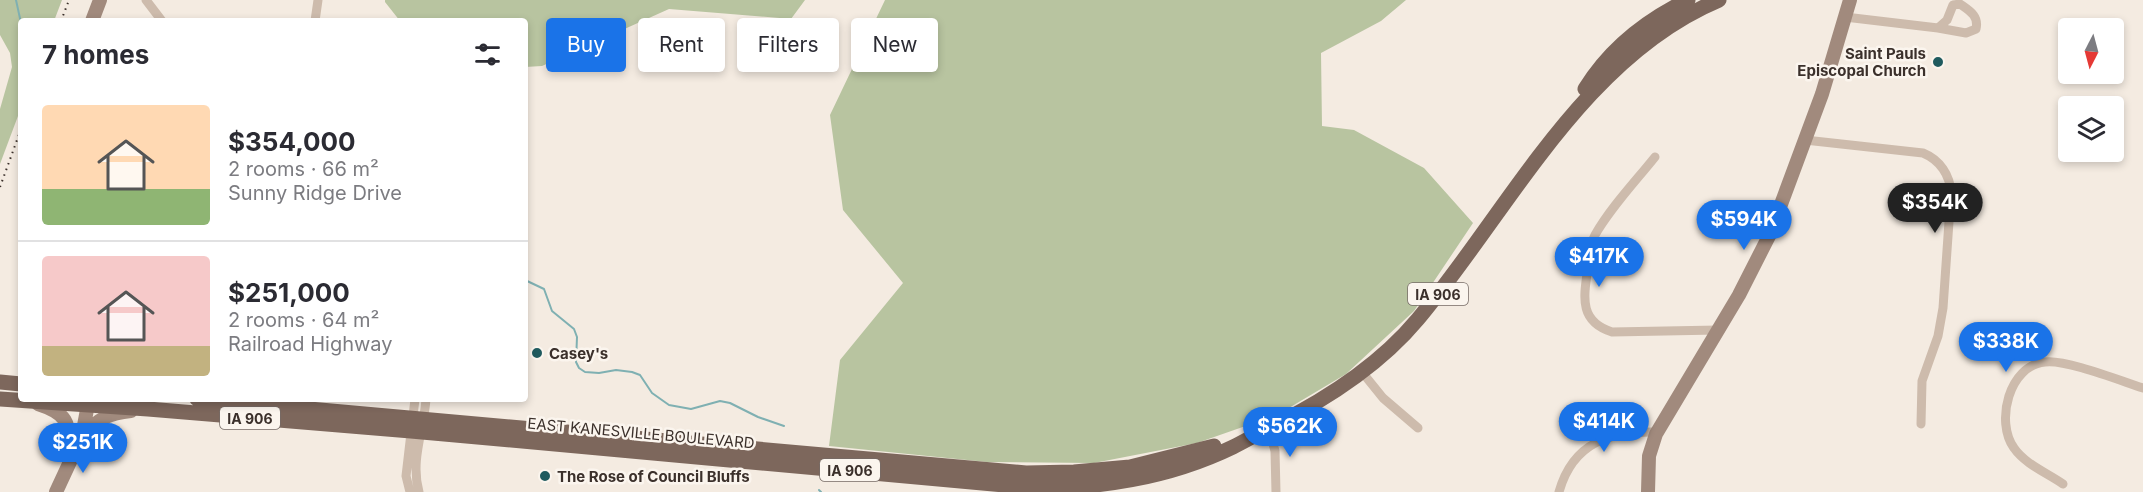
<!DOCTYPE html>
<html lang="en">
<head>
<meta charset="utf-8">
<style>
	:root { --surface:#fff; --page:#f2f2f3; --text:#2b2b33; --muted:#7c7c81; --line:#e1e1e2; --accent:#1a73e8 }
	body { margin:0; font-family:Inter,sans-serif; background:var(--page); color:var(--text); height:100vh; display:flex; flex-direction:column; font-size:22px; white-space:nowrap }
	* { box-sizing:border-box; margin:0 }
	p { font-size:20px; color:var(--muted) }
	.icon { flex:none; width:33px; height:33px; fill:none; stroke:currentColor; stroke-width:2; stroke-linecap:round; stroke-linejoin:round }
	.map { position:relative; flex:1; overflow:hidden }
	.side { position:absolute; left:18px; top:18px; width:510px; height:384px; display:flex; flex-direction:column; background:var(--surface); border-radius:6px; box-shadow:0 3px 9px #0003 }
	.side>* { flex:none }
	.guide { position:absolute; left:546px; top:18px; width:570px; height:54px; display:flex; gap:12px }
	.needle { width:39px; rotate:186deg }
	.tools { position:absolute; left:2058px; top:18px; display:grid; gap:12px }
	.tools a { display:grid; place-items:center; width:66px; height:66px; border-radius:6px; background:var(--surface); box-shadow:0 3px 9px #0003; font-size:30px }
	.price { position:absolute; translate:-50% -51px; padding:0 14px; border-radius:21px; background:var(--accent); color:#fff; font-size:20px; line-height:39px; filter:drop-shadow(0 2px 3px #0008) }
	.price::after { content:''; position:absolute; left:50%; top:36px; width:18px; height:14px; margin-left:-9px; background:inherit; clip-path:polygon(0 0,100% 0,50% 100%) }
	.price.on { background:#222; color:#fff }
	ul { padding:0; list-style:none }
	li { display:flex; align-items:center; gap:18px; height:150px; padding:0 24px }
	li+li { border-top:2px solid var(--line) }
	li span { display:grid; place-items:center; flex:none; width:168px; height:120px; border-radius:6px; color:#555 }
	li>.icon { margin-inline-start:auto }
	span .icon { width:72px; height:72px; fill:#fffc; stroke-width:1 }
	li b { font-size:26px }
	h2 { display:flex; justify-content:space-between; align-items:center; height:72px; padding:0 24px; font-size:26px }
	.tag { padding:0 21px; border-radius:6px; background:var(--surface); box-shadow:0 3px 9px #0003; font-size:21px; line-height:54px }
	.tag.on { background:var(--accent); color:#fff }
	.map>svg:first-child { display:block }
	.green { fill:#b8c4a0 }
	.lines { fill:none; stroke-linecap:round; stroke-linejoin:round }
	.stream { stroke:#7fb0b2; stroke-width:2 }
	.street { stroke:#cdbbac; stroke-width:9 }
	.secondary { stroke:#a18a7d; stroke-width:14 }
	.primary { stroke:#7d675c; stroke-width:15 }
	.rail { stroke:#3b302b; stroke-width:2; stroke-dasharray:1.5 4.5; stroke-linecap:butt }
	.poi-dot { fill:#1f5a5e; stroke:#fbf5ee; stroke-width:2 }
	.labels { text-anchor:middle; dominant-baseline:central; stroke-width:5; stroke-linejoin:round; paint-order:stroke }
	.shield { fill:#fbf5ee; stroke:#756b66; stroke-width:1.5 }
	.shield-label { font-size:14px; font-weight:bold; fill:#3b302b }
	.poi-label { font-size:15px; font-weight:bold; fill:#3b302b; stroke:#fbf5ee; text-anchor:start }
	.street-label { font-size:15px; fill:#3b302b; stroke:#fbf5ee }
</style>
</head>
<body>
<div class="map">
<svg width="2143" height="492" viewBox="0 0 2143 492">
	<rect width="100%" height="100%" fill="#f4ebe1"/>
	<path class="green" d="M0,0H62L54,21H21V108L0,164V109L12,67L10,53L0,35Z
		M385,0H805L791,19L669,9L542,66L525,67V21H400L385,2Z
		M885,0H1406L1381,21L1321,53L1322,126L1354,130L1424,168L1473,223L1414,311L1346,374L1277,415L1197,443L1094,463L987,462L829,446L840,360L903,283L843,210L830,115Z"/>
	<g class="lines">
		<path class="stream" d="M16,0L21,23
			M525,280L544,289L552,311L574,329L577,337L576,362L579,368L585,372L599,373L616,370L632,372L640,375L652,393L669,405L691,409L720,401L730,403L758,417L784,426
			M819,490L821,492"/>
		<path class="street" d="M146,0L162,21
			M1845,17L1938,28L1947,20L1953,5L1960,4C1970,11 1979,16 1976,29L1966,33L1938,28
			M315,21L318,0
			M1805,140L1923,153C1940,160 1950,175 1951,193L1943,308L1938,336L1922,381L1921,424
			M1655,157C1635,182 1611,207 1595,235C1590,244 1590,256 1588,267C1584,296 1578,321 1612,332L1718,330
			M1362,372L1383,398L1418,428
			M1269,429L1275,451L1276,492
			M2063,484C2047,473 2025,464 2014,448C1995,422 2009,365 2045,362C2065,359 2121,381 2143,388
			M410,492L406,476L415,399
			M419,492C410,460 424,430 426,399
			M1559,492C1573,442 1610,431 1657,432"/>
		<path class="secondary" d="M92,21L100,0
			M38,404C66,413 71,422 68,451
			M84,436C96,419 110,413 131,411
			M56,492L82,436L89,399
			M1648,492L1649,456L1656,434L1739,295L1770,234L1822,94L1850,0"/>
		<path class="primary" d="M1585,89C1609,50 1647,20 1688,0
			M0,382L21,384
			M0,399L148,409L411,431L1026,487C1096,490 1169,478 1233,447C1245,441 1257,434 1269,428C1324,401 1378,367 1418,319C1509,210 1583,57 1719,0
			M197,399L1026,473L1074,472L1130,467L1214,446"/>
		<path class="rail" d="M61,21L69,0
			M0,187L21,129"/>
	</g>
	<g class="poi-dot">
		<circle cx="1938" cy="62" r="6"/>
		<circle cx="537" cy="353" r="6"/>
		<circle cx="545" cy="476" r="6"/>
	</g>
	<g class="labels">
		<g class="shield">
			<rect x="1408" y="283" width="60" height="22" rx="4.5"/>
			<rect x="220" y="407" width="60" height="22" rx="4.5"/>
			<rect x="820" y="459" width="60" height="22" rx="4.5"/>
		</g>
		<g class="shield-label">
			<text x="1438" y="294">IA 906</text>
			<text x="250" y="418">IA 906</text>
			<text x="850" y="470">IA 906</text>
		</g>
		<g class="poi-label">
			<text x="1926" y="53" text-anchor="end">Saint Pauls<tspan x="1926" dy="17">Episcopal Church</tspan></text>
			<text x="549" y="353">Casey's</text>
			<text x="557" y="476">The Rose of Council Bluffs</text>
		</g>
		<g class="street-label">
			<text transform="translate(641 433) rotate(5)">EAST KANESVILLE BOULEVARD</text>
		</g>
	</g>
</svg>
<div class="tools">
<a><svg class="needle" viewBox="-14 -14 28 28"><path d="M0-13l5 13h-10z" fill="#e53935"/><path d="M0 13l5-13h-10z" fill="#7c7c81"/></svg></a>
<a><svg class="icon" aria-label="layers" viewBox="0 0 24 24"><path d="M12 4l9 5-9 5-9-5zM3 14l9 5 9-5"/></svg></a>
</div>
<b class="price on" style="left:1935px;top:234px">$354K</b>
<b class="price" style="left:1744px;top:251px">$594K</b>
<b class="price" style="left:1599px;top:288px">$417K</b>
<b class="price" style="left:2006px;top:373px">$338K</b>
<b class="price" style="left:1604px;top:453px">$414K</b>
<b class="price" style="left:1290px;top:458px">$562K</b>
<b class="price" style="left:83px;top:474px">$251K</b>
<div class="guide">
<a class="tag on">Buy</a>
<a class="tag">Rent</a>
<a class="tag">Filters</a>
<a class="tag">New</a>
</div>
<section class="side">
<h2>7 homes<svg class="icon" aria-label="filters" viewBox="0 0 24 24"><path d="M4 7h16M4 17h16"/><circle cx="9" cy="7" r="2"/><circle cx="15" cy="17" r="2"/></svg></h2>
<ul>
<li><span style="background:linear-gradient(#ffd9b3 70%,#8fb573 0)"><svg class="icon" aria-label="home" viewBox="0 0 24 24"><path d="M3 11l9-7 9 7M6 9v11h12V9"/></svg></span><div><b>$354,000</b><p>2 rooms · 66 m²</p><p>Sunny Ridge Drive</p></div></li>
<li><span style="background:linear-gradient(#f6c9c9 75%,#c2b280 0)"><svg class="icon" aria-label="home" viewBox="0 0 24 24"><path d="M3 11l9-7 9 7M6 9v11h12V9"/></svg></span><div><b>$251,000</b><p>2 rooms · 64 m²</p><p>Railroad Highway</p></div></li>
</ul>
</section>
</div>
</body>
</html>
